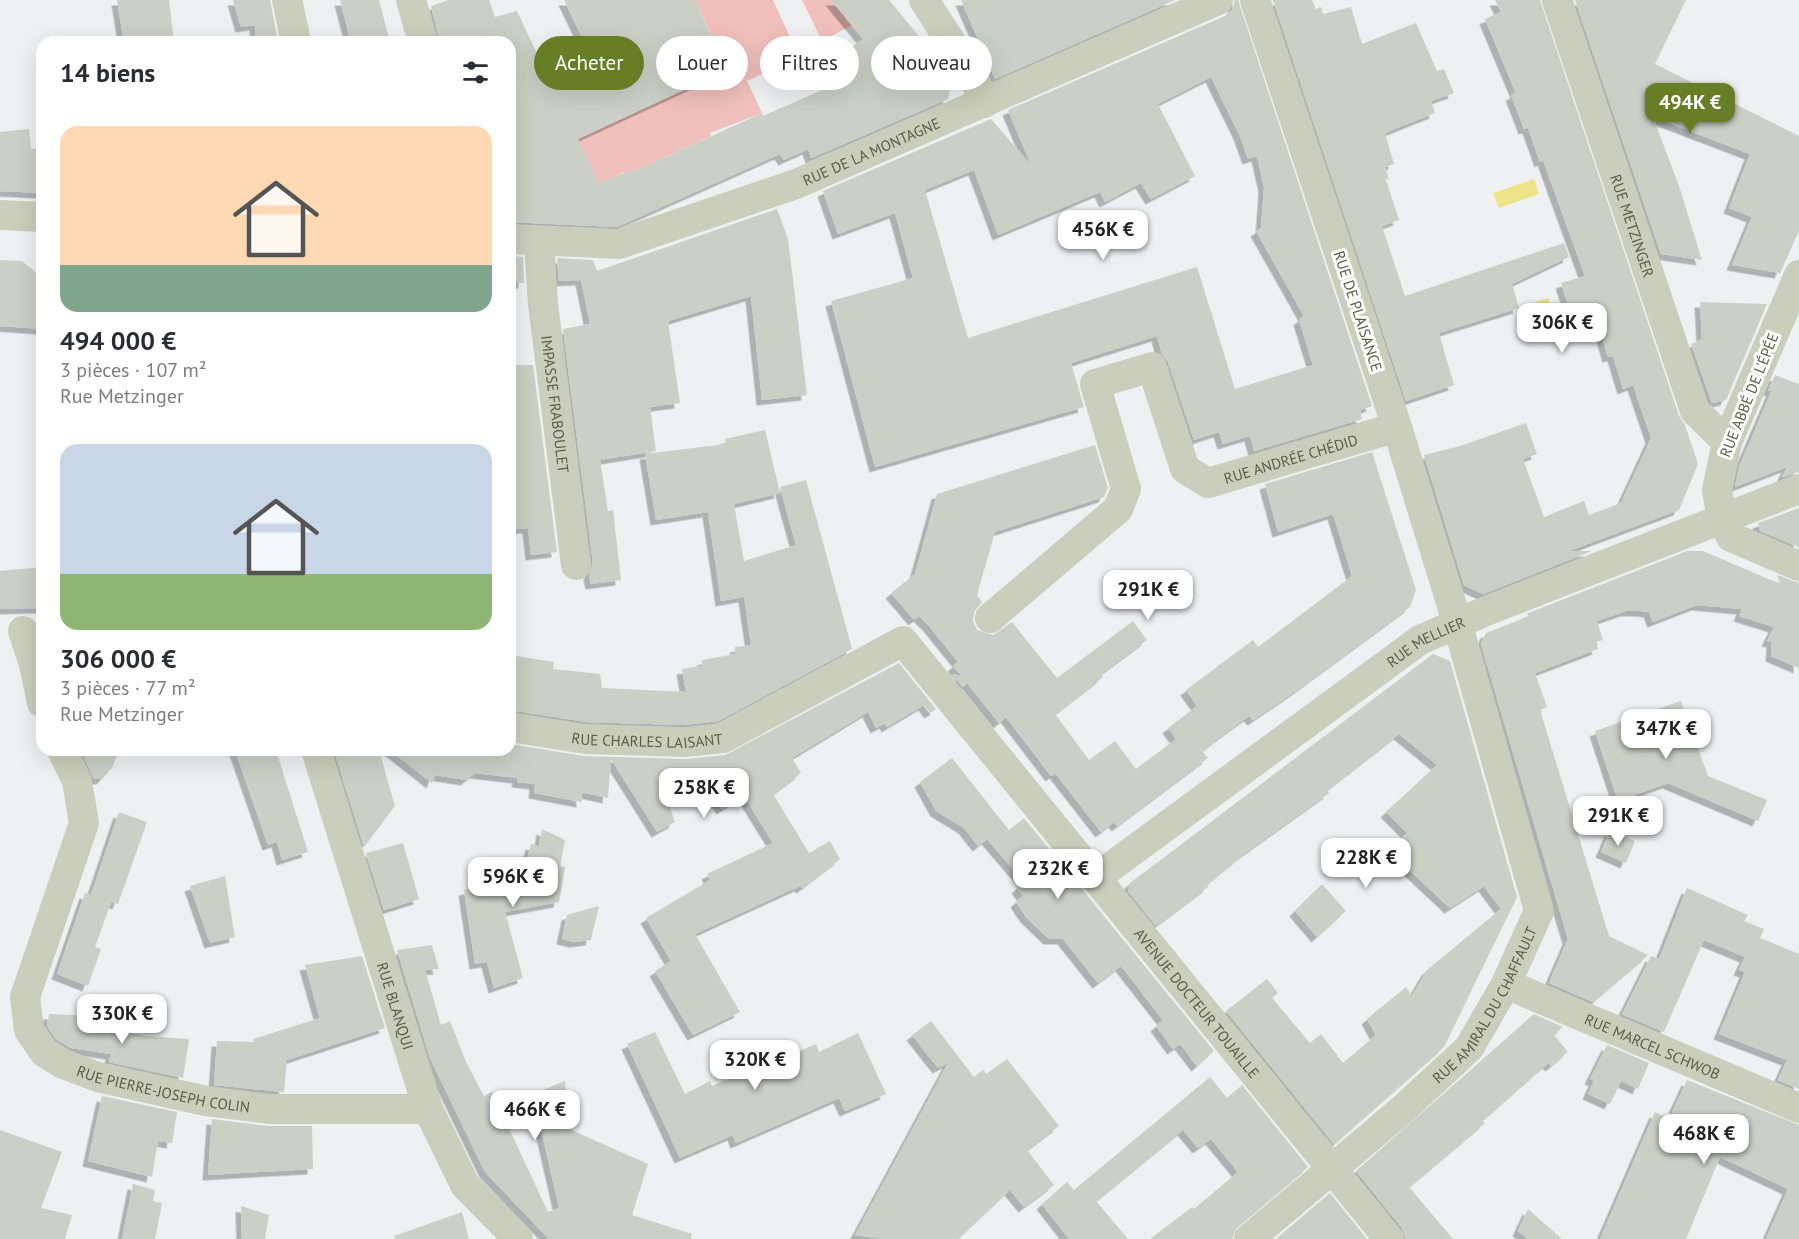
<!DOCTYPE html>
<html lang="fr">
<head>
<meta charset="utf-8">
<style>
	:root { --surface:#fff; --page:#f2f2f3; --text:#2b2b33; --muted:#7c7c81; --accent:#677e26 }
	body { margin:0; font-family:"PT Sans",sans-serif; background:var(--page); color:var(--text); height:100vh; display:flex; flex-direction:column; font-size:22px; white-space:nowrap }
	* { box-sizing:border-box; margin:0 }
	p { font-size:20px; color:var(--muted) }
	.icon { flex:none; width:33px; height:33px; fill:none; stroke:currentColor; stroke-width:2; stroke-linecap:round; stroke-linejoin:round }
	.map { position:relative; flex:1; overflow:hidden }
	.details { position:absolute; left:36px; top:36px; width:480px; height:720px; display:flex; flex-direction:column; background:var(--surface); border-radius:18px; box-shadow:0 6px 24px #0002 }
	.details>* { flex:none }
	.guide { position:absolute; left:534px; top:36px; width:570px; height:54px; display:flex; gap:12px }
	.price { position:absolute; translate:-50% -51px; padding:0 14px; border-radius:12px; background:#fff; color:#222; font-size:20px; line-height:39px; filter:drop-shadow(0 2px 3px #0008) }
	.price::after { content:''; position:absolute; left:50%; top:36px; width:18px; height:14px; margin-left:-9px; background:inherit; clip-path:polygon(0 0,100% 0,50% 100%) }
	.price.active { background:var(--accent); color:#fff }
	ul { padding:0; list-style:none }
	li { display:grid; align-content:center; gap:12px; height:318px; padding:0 24px }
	li span { display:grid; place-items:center; height:186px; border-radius:18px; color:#555 }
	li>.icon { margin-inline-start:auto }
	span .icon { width:108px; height:108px; fill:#fffc; stroke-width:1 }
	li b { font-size:26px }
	h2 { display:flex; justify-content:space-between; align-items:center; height:72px; padding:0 24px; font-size:26px }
	.pill { padding:0 21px; border-radius:27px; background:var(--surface); box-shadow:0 6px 24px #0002; font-size:21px; line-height:54px }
	.pill.active { background:var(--accent); color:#fff }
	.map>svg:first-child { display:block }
	.green { fill:#f0c0bc }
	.water { fill:#ede389 }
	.building { fill:#cccfc6; fill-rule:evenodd; filter:url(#shadow) }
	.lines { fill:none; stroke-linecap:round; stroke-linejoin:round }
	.minor { stroke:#cbcebc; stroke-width:30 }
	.labels { text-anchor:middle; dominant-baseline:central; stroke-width:6; stroke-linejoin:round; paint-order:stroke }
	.street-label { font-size:15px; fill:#595d46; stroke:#fff }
</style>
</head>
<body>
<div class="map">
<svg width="1799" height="1239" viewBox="0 0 1799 1239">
	<defs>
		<filter id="shadow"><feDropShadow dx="-5.5" dy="5.5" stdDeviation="0" flood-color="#0004"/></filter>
	</defs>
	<rect width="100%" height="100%" fill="#eff0f1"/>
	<path class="green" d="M670,0H773L799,57L747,81L762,113L710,133L711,136L635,171L622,173L600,187L578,139L727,69L698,6L590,56L584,41Z
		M802,0H831L852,25L822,41Z"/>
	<path class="water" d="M1534,179L1539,194L1499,208L1493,193Z
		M1548,298L1558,333L1540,339L1530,304Z"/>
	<path class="building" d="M117,0H169L174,42H124Z
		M233,0H270L278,42H256L255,25L241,27Z
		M340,0H379L390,42H351Z
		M449,0H489L495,17L517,11L547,75L591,56L564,0H695L727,70L578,139L599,183L634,169L635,171L762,113L763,116L840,82L829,63L863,39L831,0H889L953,77L948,99L811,158L808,149L784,160L780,154L617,227L510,222V42H440L431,6Z
		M961,0H1175L995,79Z
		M1235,0H1238L1372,406L1360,410L1362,419L1254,451L1250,436L1223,444L1219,432L1194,440L1168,362L1162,354L1157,336L1071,363L1084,407L875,467L831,301L913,278L895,213L838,234L823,191L991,119L1031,165L1008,110L1225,16L1232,10ZM1211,77L1239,134L1248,159L1257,156L1264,187L1261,228L1256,231L1304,316L1299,320L1313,365L1235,389L1197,267L968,338L925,190L974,170L998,235L1100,192L1105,202L1141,183L1151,199L1195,176L1158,104Z
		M1273,0H1312L1316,9L1321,7L1323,14L1351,7L1362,44L1416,23L1437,71L1444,69L1454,93L1431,101L1435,113L1385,133L1394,164L1385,167L1389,179L1386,180L1399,220L1382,226L1405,296L1564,243L1569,257L1512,284L1519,308L1439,333L1454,385L1406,401Z
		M1495,0H1540L1679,416L1685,425L1698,464L1679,510L1569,551H1592L1483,594L1464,585L1424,455L1460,446L1526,423L1537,454L1523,459L1544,517L1584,501L1589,515L1621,503L1651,438L1633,385L1623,389L1613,356L1608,357L1598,324L1577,331L1561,283L1585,276L1543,160L1540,162L1528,128L1524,129L1511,95L1516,93L1485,19L1501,12Z
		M1575,0H1686L1655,64L1799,136V231L1780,273L1732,265L1752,217L1729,208L1750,154L1653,117L1679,186L1702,260L1661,254Z
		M29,129L31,149L42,148V193L0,191V132Z
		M777,209L788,239L807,395L762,400L751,296L668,321L680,403L650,407L656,451L600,460L608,511L613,510L621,580L591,584L589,575L593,563L563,329L590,324L581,280L559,281L557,258L593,260L597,271Z
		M510,256L523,257L524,283H510Z
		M0,260L22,261L42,277V329L0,326Z
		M1700,302L1767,304L1726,400L1712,403L1691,344L1702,339Z
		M510,365H533L557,552L531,555L528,528L513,529L510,504L513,503L512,479H516L510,430Z
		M1775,375L1799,384V472L1782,477L1787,467L1735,487L1739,467L1772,390L1768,391Z
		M765,430L780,493L734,504L744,561L796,545L780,487L806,480L852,649L718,721L684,725L587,722L510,710V655L554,662L553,669L600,674L602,688L686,692L682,669L702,666V660L735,654V647L751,645L744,597L721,601L708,512L656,520L645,454L726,444L725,439Z
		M1095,445L1108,488L1104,497L995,532L977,595L982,602L974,612L973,621L977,630L993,635L1012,622L1057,678L1133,621L1147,640L1101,674L1103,677L1055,714L1089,760L1115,741L1136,769L1176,739L1168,728L1197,706L1186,690L1253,640L1258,647L1352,576L1333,514L1278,532L1265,484L1372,452L1416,590L1410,607L1293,693L1253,720L1249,716L1220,737L1202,751L1208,758L1117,826L1114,822L1101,832L1055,773L1051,776L1006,717L999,723L967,683L963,687L952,674L962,676L953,666L958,662L929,626L919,616L914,620L891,593L915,574L937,494Z
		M1799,508V547L1760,531L1758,523Z
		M1687,551H1703L1780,584L1777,575L1799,583V668L1771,656L1772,642L1767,641L1774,627L1739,616L1742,609L1697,605L1653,622L1649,612L1641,611H1626L1597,621L1603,640L1595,642L1598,649L1535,673L1547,707L1540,710L1609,936L1648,955L1593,1002L1549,983L1568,939L1481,644L1486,633L1530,616L1526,614Z
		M42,567V608L0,609V571Z
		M1433,654L1450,661L1517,897L1444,1047L1334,1144L1226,1011L1267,979L1278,993L1272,998L1310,1043L1321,1034L1343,1063L1376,1035L1367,1019L1406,987L1412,996L1427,970L1501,909L1484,886L1450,908L1388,850L1407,833L1386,812L1437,765L1399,734L1327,790L1329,793L1245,853L1207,884L1209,886L1156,926L1128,891L1130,883Z
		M899,663L936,709L930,713L924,705L887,727L885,723L876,728L868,712L792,758L801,773L773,794L809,853L830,841L840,859L802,888L800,886L695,934L740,1012L693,1035L655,971L671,961L646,918L710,880L707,874L773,843L744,796L722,809L713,796L667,799L675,822L657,832L611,759L608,798L581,792L582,802L534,793L535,784L517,782L518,778L475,773L466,780L435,775L432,783L390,750H510V744L584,756L685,759L725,755Z
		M1681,701L1708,776L1767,800L1758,821L1668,783L1618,801L1595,731Z
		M81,750H119L112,768L102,779H94Z
		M235,750H276L308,852L282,860L277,842L268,845Z
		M334,750H379L395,806L364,847Z
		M952,758L1009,830L1024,818L1214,1051L1197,1066L1180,1044L1173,1049L1156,1026L1163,1020L1121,966L1098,983L1063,939H1049L1026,917L1016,902L1023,896L1017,888L1024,882L987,839L978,846L964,828L936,811L920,782Z
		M119,812L147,822L118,904L111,902L95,947L101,949L88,986L57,974L85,893L91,895Z
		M542,829L565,840L560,866L565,867L559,902L505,912L523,978L494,988L487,962L475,964L464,890L522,880L531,844L539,846Z
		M1610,831L1635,841L1626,863L1601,852Z
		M403,843L419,899L384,910L366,853Z
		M225,876L235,937L210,943L190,886Z
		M1322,884L1346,911L1317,937L1295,911Z
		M1687,888L1748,915L1744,921L1764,929L1760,938L1799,954V1089L1778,1080L1787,1060L1719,1034L1745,972L1739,970L1745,957L1704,940L1664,1032L1622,1014L1651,956L1659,959Z
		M599,906L591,940L575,942L562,939L567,915Z
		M432,945L439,969L425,970L441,1025L450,1021L466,1062L484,1096L492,1092L548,1212L559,1208L533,1094L565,1081L569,1129L648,1164L632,1215L692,1234L691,1239H549L485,1172L430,1058L397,950Z
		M362,956L385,1028L287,1060L284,1092L214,1085L217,1041L254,1042L253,1039L320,1018L305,965Z
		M49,1014L76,1015L99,1027L147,1036L189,1039L183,1078L109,1062L111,1054L71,1048L56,1039L47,1026Z
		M1534,1014L1563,1027L1554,1035L1568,1052L1551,1066L1548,1063L1482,1121L1485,1123L1409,1187L1453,1239H1406L1402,1228L1356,1171Z
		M931,1021L974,1077L983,1070L986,1074L1007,1059L1059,1126L1027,1150L1054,1185L1024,1207L1010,1190L958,1239H883L855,1235L948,1063L938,1068L912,1035Z
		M655,1032L685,1094L710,1081L712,1086L762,1064L761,1061L787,1049L791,1055L816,1044L819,1052L858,1033L886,1094L845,1111L839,1098L736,1143L733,1135L680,1158L627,1044Z
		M1607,1045L1649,1063L1638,1089L1621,1081L1610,1104L1588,1094L1594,1081L1590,1079Z
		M1210,1077L1227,1098L1242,1085L1308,1167L1238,1226L1232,1239H1150L1192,1207L1194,1209L1238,1172L1211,1139L1198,1148L1183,1130L1096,1201L1128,1239H1069L1042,1204L1067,1182L1074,1190Z
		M1687,1080L1799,1125V1239H1766L1788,1189L1720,1157L1686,1239H1600L1655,1112L1669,1119Z
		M102,1096L177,1112L172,1143L158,1141L152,1177L88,1161Z
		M212,1119L268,1126H312L313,1169L208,1175Z
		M0,1130L62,1152L41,1208L72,1215L65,1239H0Z
		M133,1184L155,1190L153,1201L162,1203L155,1239H122Z
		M1330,1193L1367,1239H1276Z
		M241,1206L269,1215L265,1239H242Z
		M1528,1209L1562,1239H1528L1518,1231Z
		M462,1212L469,1239H395L394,1236Z"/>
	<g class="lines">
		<g class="minor">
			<path d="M287,0L296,42"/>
			<path d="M411,0L423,42"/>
			<path d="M924,0L974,78L984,103"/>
			<path id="s1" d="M1557,0L1695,411L1727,442"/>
			<path d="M0,215L42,217"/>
			<path id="s2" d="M510,239L619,244L796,184L1218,0"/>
			<path id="s3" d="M539,241L543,304L576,565"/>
			<path d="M1799,275L1727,442L1717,490L1722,519L1731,537L1799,566"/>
			<path id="s4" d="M990,618L1118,509L1126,489L1095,384L1152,367L1185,469L1208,483L1397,427"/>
			<path d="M23,631L34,664L42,703"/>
			<path id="s5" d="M510,727L585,739L685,742L723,738L903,641L1389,1239"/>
			<path id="s6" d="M62,750L77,781L84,823L25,997L29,1030L44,1052L63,1064L98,1077L206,1101L270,1109H428"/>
			<path id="s7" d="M316,750L428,1109L465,1185L518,1239"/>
			<path id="s8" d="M1097,877L1420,640L1486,611L1799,489"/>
			<path id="s9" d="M1506,984L1799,1108"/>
			<path id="s10" d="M1249,1239L1402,1110L1469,1048L1506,984L1539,911L1457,622L1397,427L1255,0"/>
		</g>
	</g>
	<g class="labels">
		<g class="street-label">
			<text stroke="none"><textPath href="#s2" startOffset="378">RUE DE LA MONTAGNE</textPath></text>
			<text stroke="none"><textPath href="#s1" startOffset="238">RUE METZINGER</textPath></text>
			<text transform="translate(1358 311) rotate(72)">RUE DE PLAISANCE</text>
			<text transform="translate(1749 395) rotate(-68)">RUE ABBÉ DE L'ÉPÉE</text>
			<text stroke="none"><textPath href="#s3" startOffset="164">IMPASSE FRABOULET</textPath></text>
			<text stroke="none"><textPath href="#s4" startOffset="579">RUE ANDRÉE CHÉDID</textPath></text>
			<text stroke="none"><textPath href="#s8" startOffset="405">RUE MELLIER</textPath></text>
			<text stroke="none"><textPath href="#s5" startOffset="138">RUE CHARLES LAISANT</textPath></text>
			<text stroke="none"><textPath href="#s5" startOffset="885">AVENUE DOCTEUR TOUAILLE</textPath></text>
			<text stroke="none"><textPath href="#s10" startOffset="336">RUE AMIRAL DU CHAFFAULT</textPath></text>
			<text stroke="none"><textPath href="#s7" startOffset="268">RUE BLANQUI</textPath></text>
			<text stroke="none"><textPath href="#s9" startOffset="159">RUE MARCEL SCHWOB</textPath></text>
			<text stroke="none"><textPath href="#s6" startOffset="447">RUE PIERRE-JOSEPH COLIN</textPath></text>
		</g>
	</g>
</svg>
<b class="price active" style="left:1690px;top:134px">494K €</b>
<b class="price" style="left:1103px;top:261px">456K €</b>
<b class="price" style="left:1562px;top:354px">306K €</b>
<b class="price" style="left:1148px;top:621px">291K €</b>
<b class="price" style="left:1666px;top:760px">347K €</b>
<b class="price" style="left:704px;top:819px">258K €</b>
<b class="price" style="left:1618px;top:847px">291K €</b>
<b class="price" style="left:1366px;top:889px">228K €</b>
<b class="price" style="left:1058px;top:900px">232K €</b>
<b class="price" style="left:513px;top:908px">596K €</b>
<b class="price" style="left:122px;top:1045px">330K €</b>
<b class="price" style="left:755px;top:1091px">320K €</b>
<b class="price" style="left:535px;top:1141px">466K €</b>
<b class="price" style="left:1704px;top:1165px">468K €</b>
<div class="guide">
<a class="pill active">Acheter</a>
<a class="pill">Louer</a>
<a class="pill">Filtres</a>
<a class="pill">Nouveau</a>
</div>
<section class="details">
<h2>14 biens<svg class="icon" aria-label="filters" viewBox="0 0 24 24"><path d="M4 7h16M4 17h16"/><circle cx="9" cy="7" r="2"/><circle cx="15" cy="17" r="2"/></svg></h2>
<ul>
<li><span style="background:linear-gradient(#ffd9b3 75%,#7fa58c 0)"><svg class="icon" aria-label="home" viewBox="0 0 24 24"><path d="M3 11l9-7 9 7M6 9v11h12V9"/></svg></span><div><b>494 000 €</b><p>3 pièces · 107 m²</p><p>Rue Metzinger</p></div></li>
<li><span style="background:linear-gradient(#c9d6e8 70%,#8fb573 0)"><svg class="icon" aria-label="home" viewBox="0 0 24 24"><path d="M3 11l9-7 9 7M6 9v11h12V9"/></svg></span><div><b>306 000 €</b><p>3 pièces · 77 m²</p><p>Rue Metzinger</p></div></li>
</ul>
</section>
</div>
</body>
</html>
